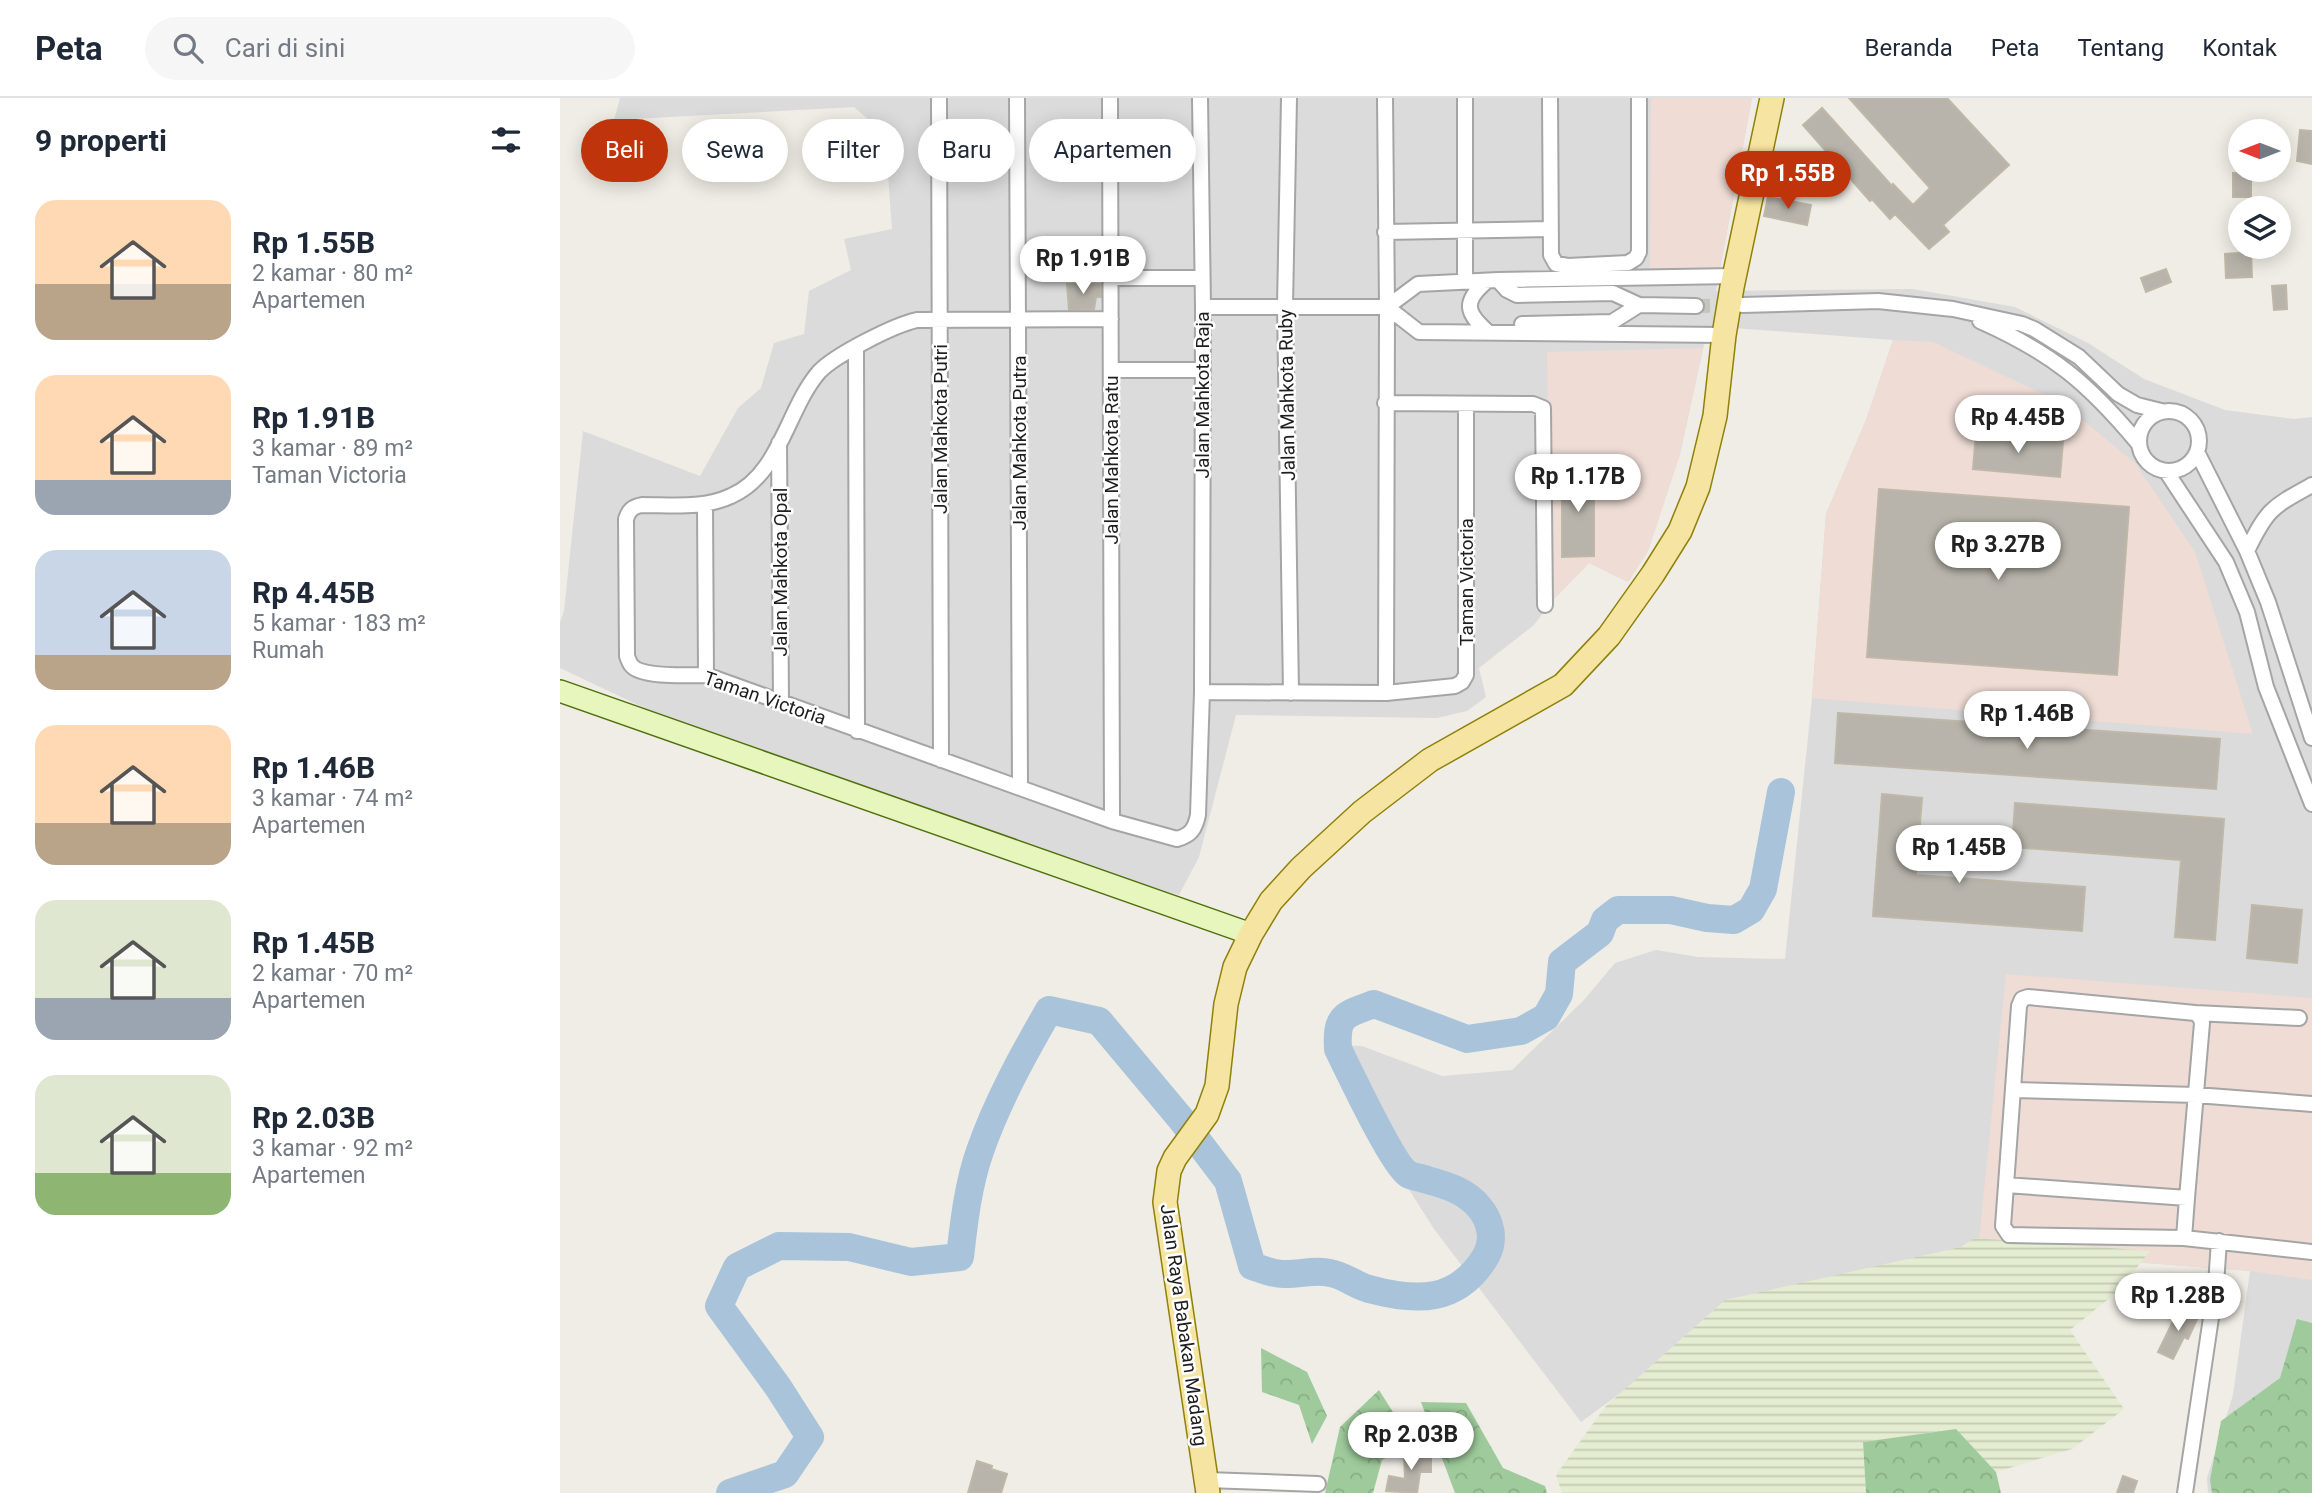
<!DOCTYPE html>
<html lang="id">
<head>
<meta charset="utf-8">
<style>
	:root { --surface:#fff; --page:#f6f6f7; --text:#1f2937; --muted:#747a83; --line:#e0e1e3; --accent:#c0340c }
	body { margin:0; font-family:Roboto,sans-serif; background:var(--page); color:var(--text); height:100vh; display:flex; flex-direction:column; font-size:26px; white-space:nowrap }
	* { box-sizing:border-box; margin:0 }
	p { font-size:23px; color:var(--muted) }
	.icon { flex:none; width:38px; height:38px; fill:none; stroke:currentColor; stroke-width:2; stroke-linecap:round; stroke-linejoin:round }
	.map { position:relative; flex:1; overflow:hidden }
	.side { display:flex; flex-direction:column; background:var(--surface); width:560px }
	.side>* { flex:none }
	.guide { position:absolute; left:21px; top:21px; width:665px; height:63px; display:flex; gap:14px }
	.needle { width:46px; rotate:270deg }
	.fabs { position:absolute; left:1668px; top:21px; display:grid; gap:14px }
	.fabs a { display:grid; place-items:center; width:63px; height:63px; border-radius:50%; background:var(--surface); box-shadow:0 4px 18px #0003; font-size:35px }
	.price { position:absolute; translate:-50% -60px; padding:0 16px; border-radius:24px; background:#fff; color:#222; font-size:23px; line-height:46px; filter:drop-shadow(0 2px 4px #0008) }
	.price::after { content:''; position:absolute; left:50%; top:42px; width:21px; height:16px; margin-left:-10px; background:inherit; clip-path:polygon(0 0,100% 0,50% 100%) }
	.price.selected { background:var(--accent); color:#fff }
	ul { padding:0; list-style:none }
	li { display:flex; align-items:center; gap:21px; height:175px; padding:0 35px }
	li span { display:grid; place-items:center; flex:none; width:196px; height:140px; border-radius:21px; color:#555 }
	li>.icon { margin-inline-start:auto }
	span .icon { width:84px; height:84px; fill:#fffc; stroke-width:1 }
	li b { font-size:30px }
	h2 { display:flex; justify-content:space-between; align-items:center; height:84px; padding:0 35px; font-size:30px }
	.pill { padding:0 24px; border-radius:32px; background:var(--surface); box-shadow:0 4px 18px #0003; font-size:24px; line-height:63px }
	.pill.selected { background:var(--accent); color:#fff }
	header { display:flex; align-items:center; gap:42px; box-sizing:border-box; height:98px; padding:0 35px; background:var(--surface); border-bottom:2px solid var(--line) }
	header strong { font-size:33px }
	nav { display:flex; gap:38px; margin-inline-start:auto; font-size:24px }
	.search { width:490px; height:63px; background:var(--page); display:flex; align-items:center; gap:18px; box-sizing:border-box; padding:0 24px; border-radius:38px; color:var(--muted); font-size:26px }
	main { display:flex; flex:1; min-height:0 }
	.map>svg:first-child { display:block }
	.residential { fill:#dcdbdb }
	.commercial { fill:#eedcd5 }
	.farmland { fill:url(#farmland-rules) }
	.forest { fill:url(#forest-crowns) }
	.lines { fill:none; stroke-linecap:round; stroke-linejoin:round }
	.river { stroke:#a8c3da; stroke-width:28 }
	.building { fill:#b8b4ab; stroke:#bfb7a8; stroke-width:2 }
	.street-tunnel { stroke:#c5c4bd; stroke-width:14; stroke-dasharray:14 7; stroke-linecap:butt }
	.street-casing { stroke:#a5a5a5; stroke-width:18 }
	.secondary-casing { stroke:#4e6f0b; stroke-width:24 }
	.primary-casing { stroke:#8f8109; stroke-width:26 }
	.street { stroke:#fff; stroke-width:14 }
	.secondary { stroke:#e6f6bc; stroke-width:21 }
	.primary { stroke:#f6e5a2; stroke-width:23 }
	.labels { text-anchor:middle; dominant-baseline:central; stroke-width:5; stroke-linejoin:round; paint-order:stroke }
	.street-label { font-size:19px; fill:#1e1e1e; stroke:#fff }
</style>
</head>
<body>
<header>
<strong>Peta</strong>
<div class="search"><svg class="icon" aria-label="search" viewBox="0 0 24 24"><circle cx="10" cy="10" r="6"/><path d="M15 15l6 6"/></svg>Cari di sini</div>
<nav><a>Beranda</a><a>Peta</a><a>Tentang</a><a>Kontak</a></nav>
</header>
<main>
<section class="side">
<h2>9 properti<svg class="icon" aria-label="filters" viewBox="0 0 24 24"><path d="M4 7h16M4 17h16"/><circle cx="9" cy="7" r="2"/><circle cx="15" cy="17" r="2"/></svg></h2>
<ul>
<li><span style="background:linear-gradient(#ffd9b3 60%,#b9a48a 0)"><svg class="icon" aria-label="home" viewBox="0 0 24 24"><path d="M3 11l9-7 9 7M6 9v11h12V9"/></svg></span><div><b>Rp 1.55B</b><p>2 kamar · 80 m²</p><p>Apartemen</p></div></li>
<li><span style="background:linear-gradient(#ffd9b3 75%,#9aa5b1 0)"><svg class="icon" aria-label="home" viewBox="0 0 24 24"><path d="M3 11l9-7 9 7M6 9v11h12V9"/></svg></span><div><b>Rp 1.91B</b><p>3 kamar · 89 m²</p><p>Taman Victoria</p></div></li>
<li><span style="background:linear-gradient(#c9d6e8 75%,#b9a48a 0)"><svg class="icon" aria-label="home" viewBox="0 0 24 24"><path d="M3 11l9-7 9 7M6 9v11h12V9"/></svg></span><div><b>Rp 4.45B</b><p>5 kamar · 183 m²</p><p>Rumah</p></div></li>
<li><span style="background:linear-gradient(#ffd9b3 70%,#b9a48a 0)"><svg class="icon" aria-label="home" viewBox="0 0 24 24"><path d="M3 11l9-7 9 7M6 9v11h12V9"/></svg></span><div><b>Rp 1.46B</b><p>3 kamar · 74 m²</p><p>Apartemen</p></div></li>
<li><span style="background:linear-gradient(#dfe7d0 70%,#9aa5b1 0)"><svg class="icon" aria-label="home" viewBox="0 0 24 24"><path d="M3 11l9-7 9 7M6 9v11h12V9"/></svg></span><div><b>Rp 1.45B</b><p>2 kamar · 70 m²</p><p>Apartemen</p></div></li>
<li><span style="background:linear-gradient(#dfe7d0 70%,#8fb573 0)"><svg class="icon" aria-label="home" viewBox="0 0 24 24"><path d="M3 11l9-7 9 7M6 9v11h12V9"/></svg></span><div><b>Rp 2.03B</b><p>3 kamar · 92 m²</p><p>Apartemen</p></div></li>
</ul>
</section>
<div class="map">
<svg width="1752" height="1395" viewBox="0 0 1752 1395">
	<defs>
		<pattern id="farmland-rules" width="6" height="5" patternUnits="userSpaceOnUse" patternTransform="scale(1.75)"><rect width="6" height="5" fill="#e4ecd1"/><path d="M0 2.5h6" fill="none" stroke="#c3cab3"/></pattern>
		<pattern id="forest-crowns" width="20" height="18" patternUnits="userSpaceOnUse" patternTransform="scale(1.75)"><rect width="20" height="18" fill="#9fcb9c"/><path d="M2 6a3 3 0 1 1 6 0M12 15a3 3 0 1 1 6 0" fill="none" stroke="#88ae86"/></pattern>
	</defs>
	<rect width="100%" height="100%" fill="#efede5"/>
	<path class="residential" d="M60,0H1192L1156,193L1353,191L1455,209L1528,245L1584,281L1665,312L1734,321L1752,319V1395H1648L1647,1380L1673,1297L1690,1173L1418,1152L1147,1232L1021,1324L874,1131L775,975L779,947L802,948L882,978L952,972L1024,902L1055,865L1096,852L1138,859L1225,861L1252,600L1266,416L1306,322L1333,242L1148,228L1120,356L1088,453L1068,484L1029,465L991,504L974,527L919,570L926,599L907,613L877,620L676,617L639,759L619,797L234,681L0,570V524L4,513L23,333L140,378L178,310L201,290L214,245L244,236L249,193L291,172L284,141L332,131L325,36L294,9L54,22Z"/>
	<path class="commercial" d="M1091,0H1192L1160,170L1090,171Z
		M1333,242L1373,244L1502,305L1575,365L1635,454L1693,636L1252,600L1266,416L1306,322Z
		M1143,250L1120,356L1088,453L1068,484L1029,465L991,504L987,254Z
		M1446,876L1752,900V1182L1691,1173L1418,1152Z"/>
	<path class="farmland" d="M1414,1140L1590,1153L1557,1194L1510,1232L1564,1311L1512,1351L1436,1374L1395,1331L1303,1344L1306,1395H1002L996,1377L1045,1309L1165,1202L1401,1149Z"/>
	<path class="forest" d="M1737,1221L1752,1225V1395H1652L1650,1382L1661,1323L1720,1280Z
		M701,1250L747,1274L767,1318L752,1346L739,1307L702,1294Z
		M819,1292L843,1330L860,1341L822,1362L813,1395H765L780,1329Z
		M861,1304L906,1305L943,1370L985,1388L987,1395H895Z
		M1396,1331L1436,1374L1441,1395H1306L1303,1344Z"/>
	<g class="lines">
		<path class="river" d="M170,1395L225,1376L250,1339L218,1289L159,1208L177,1169L219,1148L289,1149L351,1164L400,1159C404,1124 408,1087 420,1053C437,1004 463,957 489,912L539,923L621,1021L668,1083L692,1168C701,1171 713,1176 723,1176C739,1177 754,1171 770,1175C784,1177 796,1188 809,1191C857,1204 898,1205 926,1158C935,1142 931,1123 919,1109C905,1092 885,1087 864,1081C859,1079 852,1079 848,1076C833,1067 789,973 778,951C776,917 784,917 814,906L907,941L961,933L986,919L999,896L1002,864L1040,835L1045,822L1058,812H1111L1147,820L1174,822L1191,812L1203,791L1221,694"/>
	</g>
	<path class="building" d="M1289,0H1387L1449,67L1383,127L1389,134L1369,151L1335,116L1330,121L1312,101L1310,103L1243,27L1262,10L1332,88L1333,86L1353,107L1370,90Z
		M1740,32L1752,33V66L1737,63Z
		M1673,75H1691V99H1673Z
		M1208,99L1251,107L1247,127L1204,118Z
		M1691,154L1692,179L1666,180L1665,156Z
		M1606,171L1611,184L1586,194L1581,180Z
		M507,186H541V199H536L534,211L509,212Z
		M1726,187L1727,211L1714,212L1712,188Z
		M1416,335L1503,343L1500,379L1413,371Z
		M1034,372V458L1002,459V373Z
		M1319,391L1569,409L1557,577L1307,559Z
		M1278,615L1660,641L1656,691L1275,665Z
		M1322,696L1362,700L1356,777L1525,789L1522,833L1313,818Z
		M1455,705L1664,721L1655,842L1615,839L1621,762L1452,749Z
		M1692,807L1742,812L1737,865L1687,860Z
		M1605,1180L1622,1188L1609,1218L1595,1215L1597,1199Z
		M1619,1211L1638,1219L1628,1241L1624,1239L1613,1261L1598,1254Z
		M871,1353V1374H860L857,1395L826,1393L829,1378L845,1381L844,1354Z
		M417,1363L432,1368L431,1371L447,1376L441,1395H408Z
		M1563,1378L1577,1383L1573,1395H1557Z"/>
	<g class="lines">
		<path class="street-tunnel" d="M1136,208L1177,207"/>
		<defs>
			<path id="street" d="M379,0L381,662
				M457,0L460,690
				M550,0L552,723
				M640,0L643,209L642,594
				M729,0L725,208L731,595
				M825,0L827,209L826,595
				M990,0L991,157L996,166L1008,168L1068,165L1076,160L1079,154V0
				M825,134L990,131
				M905,176V0
				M551,180H641
				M938,182L947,192L957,197L1053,195L1079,207L1136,208
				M927,183C902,204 906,215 929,235
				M1182,207L1318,203L1393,211L1462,226L1474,231L1519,259L1558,296L1577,307L1601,313
				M643,209H827
				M827,209L858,186L938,182L1174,178
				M827,209L859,234L1164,237
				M551,221L357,222C334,227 275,257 259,274C227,311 220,377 171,398C143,411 112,407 82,407C72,409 69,412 66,421L67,558C68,561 70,566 72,568C83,580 130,577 146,577L552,723L617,741C631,737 635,731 638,717L642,594L826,595L895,588L902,584L906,577V306
				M1420,223C1492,255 1528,285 1578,345
				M962,226L1052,224L1079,207
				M296,250L297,633
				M551,272H641
				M825,305L973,306L983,310L985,507
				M1579 343a30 30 0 1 1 60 0a30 30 0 1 1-60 0Z
				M219,345L221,603
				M1637,354L1687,453L1708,504L1752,640
				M1606,373L1666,464L1687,514L1706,589L1752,706
				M145,407L146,577
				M1687,453C1707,411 1712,409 1752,387
				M1468,899L1635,915L1640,919L1642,925L1627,1100L1446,1087L1459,908L1462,901Z
				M1635,915L1739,920
				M1453,992L1636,997L1752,1006
				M1446,1087L1443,1128L1449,1137L1624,1140L1752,1154
				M1624,1140L1627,1100
				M646,1382L758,1386
				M1625,1395L1656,1186L1659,1143"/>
			<path id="secondary" d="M0,593L691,836"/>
			<path id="primary" d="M648,1395L605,1104L609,1073L615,1060L647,1016L657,988L666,906L675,869L691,836L711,803L741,770L802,714L870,662L1003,587L1049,538L1093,476L1120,433L1138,389L1155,318L1164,237L1172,189L1212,0"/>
		</defs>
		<use href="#street" class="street-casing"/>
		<use href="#secondary" class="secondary-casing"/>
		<use href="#primary" class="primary-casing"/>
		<use href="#street" class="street"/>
		<use href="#secondary" class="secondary"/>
		<use href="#primary" class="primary"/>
	</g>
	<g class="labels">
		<g class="street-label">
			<text transform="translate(642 297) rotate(-90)">Jalan Mahkota Raja</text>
			<text transform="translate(727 297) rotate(-91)">Jalan Mahkota Ruby</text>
			<text transform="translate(380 331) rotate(-90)">Jalan Mahkota Putri</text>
			<text transform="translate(459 345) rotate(-90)">Jalan Mahkota Putra</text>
			<text transform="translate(551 362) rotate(-90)">Jalan Mahkota Ratu</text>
			<text transform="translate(220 474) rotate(-90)">Jalan Mahkota Opal</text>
			<text transform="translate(906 484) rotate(-90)">Taman Victoria</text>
			<text transform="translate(205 600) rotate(19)">Taman Victoria</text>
			<text transform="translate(624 1227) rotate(82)">Jalan Raya Babakan Madang</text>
		</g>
	</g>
</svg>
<div class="fabs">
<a><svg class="needle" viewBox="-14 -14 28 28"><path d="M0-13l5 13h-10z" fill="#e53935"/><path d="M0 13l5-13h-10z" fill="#747a83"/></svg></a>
<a><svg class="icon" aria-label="layers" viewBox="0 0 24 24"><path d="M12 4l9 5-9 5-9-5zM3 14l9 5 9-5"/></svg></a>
</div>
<b class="price selected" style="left:1228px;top:113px">Rp 1.55B</b>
<b class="price" style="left:523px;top:198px">Rp 1.91B</b>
<b class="price" style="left:1458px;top:357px">Rp 4.45B</b>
<b class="price" style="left:1018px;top:416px">Rp 1.17B</b>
<b class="price" style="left:1438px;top:484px">Rp 3.27B</b>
<b class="price" style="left:1467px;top:653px">Rp 1.46B</b>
<b class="price" style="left:1399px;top:787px">Rp 1.45B</b>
<b class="price" style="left:1618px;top:1235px">Rp 1.28B</b>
<b class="price" style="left:851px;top:1374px">Rp 2.03B</b>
<div class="guide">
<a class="pill selected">Beli</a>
<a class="pill">Sewa</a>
<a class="pill">Filter</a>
<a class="pill">Baru</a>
<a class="pill">Apartemen</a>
</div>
</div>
</main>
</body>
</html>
